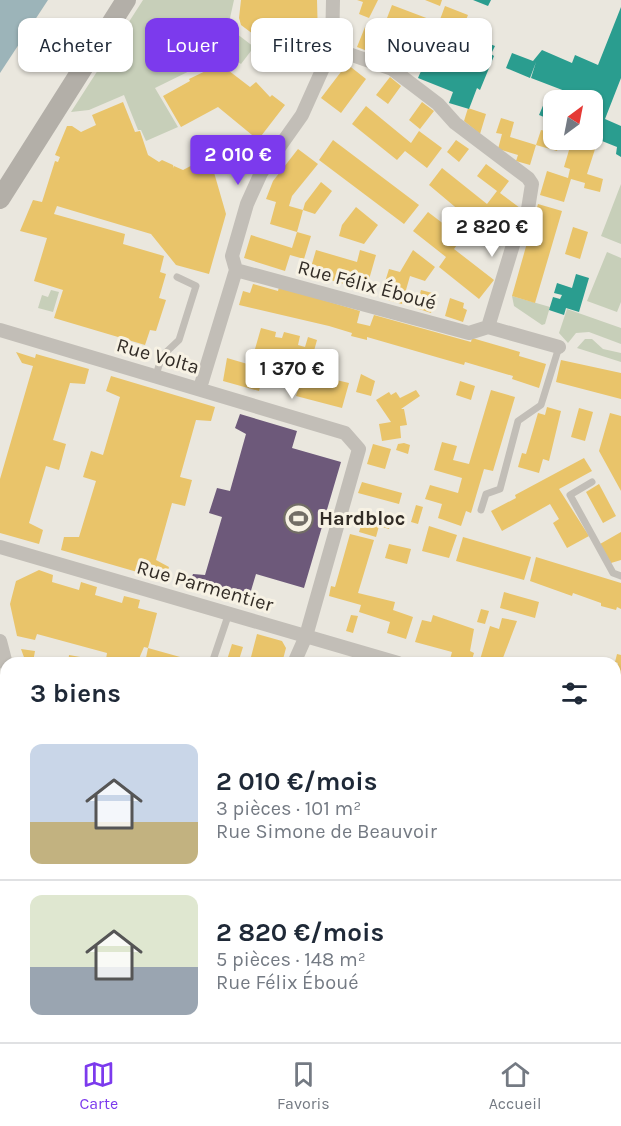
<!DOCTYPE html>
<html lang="fr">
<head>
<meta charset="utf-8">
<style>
	:root { --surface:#fff; --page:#f6f6f7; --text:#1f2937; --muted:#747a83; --line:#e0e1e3; --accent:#7c3aed }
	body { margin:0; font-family:Karla,sans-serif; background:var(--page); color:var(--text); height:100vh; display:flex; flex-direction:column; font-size:22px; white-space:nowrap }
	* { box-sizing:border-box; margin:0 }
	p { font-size:20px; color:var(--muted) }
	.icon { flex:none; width:33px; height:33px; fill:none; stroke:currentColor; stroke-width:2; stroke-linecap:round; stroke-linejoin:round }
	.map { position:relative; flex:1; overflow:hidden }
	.details { position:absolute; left:0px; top:657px; width:621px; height:386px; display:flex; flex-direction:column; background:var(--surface); border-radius:18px 18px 0 0; box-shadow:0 2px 4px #0004 }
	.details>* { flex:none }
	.top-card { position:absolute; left:18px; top:18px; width:585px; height:54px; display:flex; gap:12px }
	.needle { width:39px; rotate:32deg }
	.buttons { position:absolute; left:543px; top:90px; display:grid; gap:12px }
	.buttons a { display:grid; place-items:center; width:60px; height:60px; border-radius:12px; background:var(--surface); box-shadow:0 2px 4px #0004; font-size:30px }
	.price { position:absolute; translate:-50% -51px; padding:0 14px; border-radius:6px; background:#fff; color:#222; font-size:20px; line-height:39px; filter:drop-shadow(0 2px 3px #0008) }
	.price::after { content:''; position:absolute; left:50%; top:36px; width:18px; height:14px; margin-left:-9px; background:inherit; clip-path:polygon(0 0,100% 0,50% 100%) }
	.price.selected { background:var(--accent); color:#fff }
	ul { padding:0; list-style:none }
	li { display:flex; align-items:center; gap:18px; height:150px; padding:0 30px }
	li+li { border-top:2px solid var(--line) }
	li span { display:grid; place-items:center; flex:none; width:168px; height:120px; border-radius:12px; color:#555 }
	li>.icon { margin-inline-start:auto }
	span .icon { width:72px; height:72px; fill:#fffc; stroke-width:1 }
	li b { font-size:26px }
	h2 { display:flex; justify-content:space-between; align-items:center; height:72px; padding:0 30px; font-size:26px }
	.tag { padding:0 21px; border-radius:12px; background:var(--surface); box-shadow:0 2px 4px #0004; font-size:21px; line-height:54px }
	.tag.selected { background:var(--accent); color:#fff }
	.menu { display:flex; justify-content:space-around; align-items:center; height:84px; border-top:2px solid var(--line); background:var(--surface); font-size:16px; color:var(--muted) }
	.menu a { display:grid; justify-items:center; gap:3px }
	.menu .selected { color:var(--accent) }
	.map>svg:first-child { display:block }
	.green { fill:#c7cfb9 }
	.water { fill:#9cb4b9 }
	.homes { fill:#e9c46a }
	.offices { fill:#6d597a }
	.schools { fill:#2a9d8f }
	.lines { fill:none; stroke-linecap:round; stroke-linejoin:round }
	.service { stroke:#c2beb7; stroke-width:7 }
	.minor { stroke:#c2beb7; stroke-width:14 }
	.tertiary { stroke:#c2beb7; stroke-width:16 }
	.secondary { stroke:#b3afa8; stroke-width:20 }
	.labels { text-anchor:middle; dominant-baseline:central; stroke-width:6; stroke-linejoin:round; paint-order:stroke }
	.street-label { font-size:20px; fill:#322c26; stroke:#f7f2e4 }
	.poi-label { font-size:20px; font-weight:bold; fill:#322c26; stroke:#f7f2e4; text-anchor:start }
</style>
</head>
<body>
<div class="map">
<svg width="621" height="1042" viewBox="0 0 621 1042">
	<rect width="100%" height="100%" fill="#eae7de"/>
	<path class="green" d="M143,0H234L228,27L254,47L241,64L221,50L214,59L155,88L178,127L146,141L141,130H138L124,95L89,110L71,112Z
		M621,184V244L601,236Z
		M607,252L621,258V302L617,312L587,301Z
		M51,290L59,292L53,312L38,308L42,295L48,297Z
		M512,296L550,307L545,324L542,325L514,306Z
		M567,309L621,328V344L589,332L576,333L568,343L559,333Z
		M585,339H592L603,349L621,353V362L577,348Z
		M0,1011L6,1017V1036L26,1037L32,1042H0Z"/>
	<path class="water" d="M0,0H48L0,73Z"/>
	<path class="homes" d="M241,0H317L318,38L297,67L241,25L239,18Z
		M357,0H378L369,18L359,14L363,2Z
		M425,0H442L440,6Z
		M392,5L429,19L424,32L387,18Z
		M445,6L468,15L457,41L465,45L462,52L448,47L451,39L435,33Z
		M365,27L419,48L411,68L357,47Z
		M220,64L250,87L256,82L270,97L272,95L285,105L258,140L218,107L181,127L163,96L190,81L189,79Z
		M347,64L366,79L341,113L321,98Z
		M390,77L401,86L388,104L376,95Z
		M123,102L135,132L140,131L148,155L159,162L162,160L173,165L174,168V166L183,170L204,159L205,162H211L226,214L209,274L176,265L151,234L57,206L54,214L125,234L123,244L164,256L160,272L166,274L159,298L166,300L156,331L150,330L145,345L54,318L63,290L34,281L47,238L20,231L33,200L42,202L55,161L58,162L60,157L55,155L67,126H72L81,132L96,125L92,115Z
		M422,102L434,111L420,129L409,120Z
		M366,106L411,143L419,131L442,148L427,168L405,151L397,160L352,124Z
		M468,108L486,114L480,134L464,121Z
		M501,118L514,122L510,137L536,145L541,130L554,133V140H561L557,151L536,145L530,165L516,161L518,155L498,149L502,134L496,133Z
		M333,140L419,205L404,224L319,160Z
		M456,140L469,149L459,162L447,152Z
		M572,140L596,146L587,174L603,179L600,192L584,188L585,183L571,179L564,202L540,195L547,171L568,178L570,169L564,167Z
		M298,149L318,164L292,196L289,206L303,210L297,232L270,224L276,202L266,199L273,181Z
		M486,164L509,181L500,193L520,208L505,228L482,210L473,222L429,185L442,168L487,204L497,191L477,176Z
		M321,182L332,191L315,214L303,210L305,203Z
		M538,204L562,211L535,303L512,296Z
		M356,207L378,225L364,244L339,236L342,225Z
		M428,212L462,238L454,249L494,280L479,299L439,267L446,257L413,231Z
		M573,227L588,232L580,259L565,254Z
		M297,232L311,236L304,259L290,255L285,271L244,258L251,235L292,248Z
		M316,250L357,262L360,250L376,255L366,290L309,274Z
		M413,250L435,267L425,281L410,276L402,304L380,298L389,269L400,272Z
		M253,284L278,291L279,287L360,311L357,323L370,326L374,315L471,342L472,338L520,352L519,356L546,364L539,388L512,379L513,376L465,362L464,365L367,337V340L351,336L352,333L329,326L239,305L243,291L250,293Z
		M421,290L436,294L431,313L416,308Z
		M450,298L464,303L463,308L467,310L463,322L445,316Z
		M261,328L276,332L275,337L282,338L284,332L300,336L298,345L305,347L308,337L317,340L312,358L303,356L305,348L300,362L277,356L278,352L271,350L270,354L255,349Z
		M16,352L35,358L36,354L89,369L85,384L70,383L53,440L66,444L59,470L46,466L29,523L43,530L39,544L0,533V479L33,366L22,363Z
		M227,358L265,369L259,391L223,381Z
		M561,360L621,373V399L556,382Z
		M303,374L323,379L322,383L326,385L328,378L349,383L342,408L296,396Z
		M361,374L375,381L371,396L356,392Z
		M111,376L215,407L211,421L196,420L180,477L192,480L185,506L172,503L156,560L169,567L165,580L61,550L64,537H79L96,481L83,477L91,451L103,455L120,397L106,391Z
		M460,381L475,386L471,400L456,395Z
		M416,390L420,396L401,409H404L407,425L400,426L401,438L382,441L379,424L391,422L376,400L389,392L391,395L396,392L400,398Z
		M491,390L515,397L493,471L484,469L471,513L466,511L461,526L438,518L442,504L425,499L430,485L458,493L462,478L434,470L442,442L457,446L453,460L469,464Z
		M547,407L561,411L549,461L543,459L539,473L518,467L522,453L526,454L538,413L545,415Z
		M579,408L593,412L585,441L571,437Z
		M610,413L621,416V491L599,451Z
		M404,443L410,445L408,454L396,450L398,444Z
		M373,444L391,449L385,469L367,464Z
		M584,458L592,471L559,489L589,536L567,548L553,523L559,519L550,504L502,531L491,511L516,498L515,495Z
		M362,482L402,493L399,504L358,493Z
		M599,484L616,516L603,523L586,492Z
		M416,505L423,507L418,524L411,522Z
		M365,512L391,519L389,529L379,526L376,537L359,532Z
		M429,526L457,535L449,558L422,551Z
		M621,532V560L611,563L600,544Z
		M350,534L374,540L358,593L395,602L393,610L413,617L406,639L387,633L390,622L359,612L361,605L329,596L331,586L335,587Z
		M463,537L531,557L524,580L456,561Z
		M389,544L411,549L407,564L385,558Z
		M536,557L621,583V609L617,607L616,610L601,606V603L573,593L572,596L530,581Z
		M39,570L53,575L52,582L79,590L81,582L97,587L95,595L122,603L124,596L140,600L138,608L157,613L148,648L144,647L138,661L124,658L122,663H119L106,659L107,653L37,634L35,640L17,636L10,604L16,581Z
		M504,592L539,602L535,618L500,608Z
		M481,609L489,611L485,624L477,622Z
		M351,615L358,616L353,633L346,631Z
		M433,615L474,629L470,651L474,653L471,663H449L452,652L415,642L422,620L431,622Z
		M502,618L517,621L501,663H479L490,626L499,629Z
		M257,634L282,641L286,648L282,663H267L251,657Z
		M232,644L243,647L238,663H226Z
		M148,648L198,662V663H145Z
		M21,649L35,651L33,662L25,660Z
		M617,654L621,655V692L616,710L615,671L618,663L615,662Z
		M69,655L86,658L85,663H68Z
		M311,657L328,662V663H309Z
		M339,657L357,662V663H337Z
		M615,736L621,738V792L615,790Z
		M615,810L621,812V826L615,824Z
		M6,848V968L0,962V867Z
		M619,876L621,877V899L618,898L615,905L621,906V922L615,920V889Z
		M615,947L621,948V973L615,971Z
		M76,1036H129L134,1042H82Z
		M213,1036H237L235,1042H212Z
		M253,1036H270L268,1041Z
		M395,1036H447L446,1042H393Z
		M487,1036H535L559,1041L491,1042L492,1038Z"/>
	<path class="offices" d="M240,414L297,431L292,448L341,462L304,588L256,574L247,604L189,585L193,574L205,575L222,517L209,513L217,488L230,491L246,434L235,428Z"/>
	<path class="schools" d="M473,0H491L488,6Z
		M621,7V78L605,119L621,126V157L616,154L617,147L592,137V100H576L578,96L531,78L536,62L530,78L506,68L512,53L533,61L542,50L572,63L575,55L598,65Z
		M475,38L495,46L491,54L494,56L480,90L477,88L469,109L449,103L453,92L418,78L428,55L463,69Z
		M548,94L563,100H554V121L539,115Z
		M576,274L589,278L579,312L566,308L564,315L549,310L553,297L560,299L562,295L554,293L557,283L572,288Z"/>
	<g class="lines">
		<path class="service" d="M156,375L162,356L179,340L196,286L177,277
			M592,482L570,495L613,573L621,576
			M481,510L486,494L500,489L518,421L541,405L559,347
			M212,663L229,613"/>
		<path class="minor" d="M236,270L469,333L488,327L520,222L528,209L532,184L528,178L455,123L438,104L392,69L332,48
			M488,327L559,347
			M0,330L345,433L359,449L306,636L294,663
			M200,388L236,270L232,256L247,204L261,173L302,115L332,48L333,0
			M0,547L398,663
			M0,641L6,664
			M615,726L621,728
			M0,801L6,782
			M615,933L621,935
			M0,992L6,998
			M45,1036L51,1042
			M185,1042L186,1036
			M344,1042L346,1036"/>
		<path class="tertiary" d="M619,1042L621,1038"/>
		<path class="secondary" d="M0,199L126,0"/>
	</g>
	<defs>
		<symbol id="stadium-ring" viewBox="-11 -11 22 22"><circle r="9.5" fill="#f7f2e4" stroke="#726d66" stroke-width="1.5"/><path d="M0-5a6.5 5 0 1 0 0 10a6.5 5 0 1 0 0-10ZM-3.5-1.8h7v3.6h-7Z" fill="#726d66"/></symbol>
	</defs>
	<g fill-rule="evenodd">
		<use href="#stadium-ring" x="282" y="502" width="33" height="33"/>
	</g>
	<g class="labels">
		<g class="street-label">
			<text transform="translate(367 285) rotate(15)">Rue Félix Éboué</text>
			<text transform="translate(158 356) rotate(16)">Rue Volta</text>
			<text transform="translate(205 586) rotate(16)">Rue Parmentier</text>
		</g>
		<g class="poi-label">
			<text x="319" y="518">Hardbloc</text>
		</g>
	</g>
</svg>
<div class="buttons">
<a><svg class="needle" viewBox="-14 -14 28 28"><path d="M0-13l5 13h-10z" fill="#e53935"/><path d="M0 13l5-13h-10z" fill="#747a83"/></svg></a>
</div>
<b class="price selected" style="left:238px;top:186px">2 010 €</b>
<b class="price" style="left:492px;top:258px">2 820 €</b>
<b class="price" style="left:292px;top:400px">1 370 €</b>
<div class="top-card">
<a class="tag">Acheter</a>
<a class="tag selected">Louer</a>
<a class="tag">Filtres</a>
<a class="tag">Nouveau</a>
</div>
<section class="details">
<h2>3 biens<svg class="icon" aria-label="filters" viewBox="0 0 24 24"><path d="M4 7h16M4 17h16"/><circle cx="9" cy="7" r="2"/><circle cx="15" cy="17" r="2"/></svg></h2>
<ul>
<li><span style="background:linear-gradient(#c9d6e8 65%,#c2b280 0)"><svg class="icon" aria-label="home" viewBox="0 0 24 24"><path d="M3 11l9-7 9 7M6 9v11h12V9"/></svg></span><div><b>2 010 €/mois</b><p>3 pièces · 101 m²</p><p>Rue Simone de Beauvoir</p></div></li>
<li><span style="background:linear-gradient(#dfe7d0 60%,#9aa5b1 0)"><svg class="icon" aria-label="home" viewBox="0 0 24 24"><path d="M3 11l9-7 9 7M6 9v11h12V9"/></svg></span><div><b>2 820 €/mois</b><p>5 pièces · 148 m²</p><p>Rue Félix Éboué</p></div></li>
</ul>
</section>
</div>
<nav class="menu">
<a class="selected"><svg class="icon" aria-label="map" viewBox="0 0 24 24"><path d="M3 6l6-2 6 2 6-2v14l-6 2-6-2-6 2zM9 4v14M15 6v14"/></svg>Carte</a>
<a><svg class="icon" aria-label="saved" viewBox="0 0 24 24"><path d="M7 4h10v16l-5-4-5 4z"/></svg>Favoris</a>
<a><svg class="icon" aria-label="home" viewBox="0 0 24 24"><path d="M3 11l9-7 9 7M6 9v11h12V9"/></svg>Accueil</a>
</nav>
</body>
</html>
